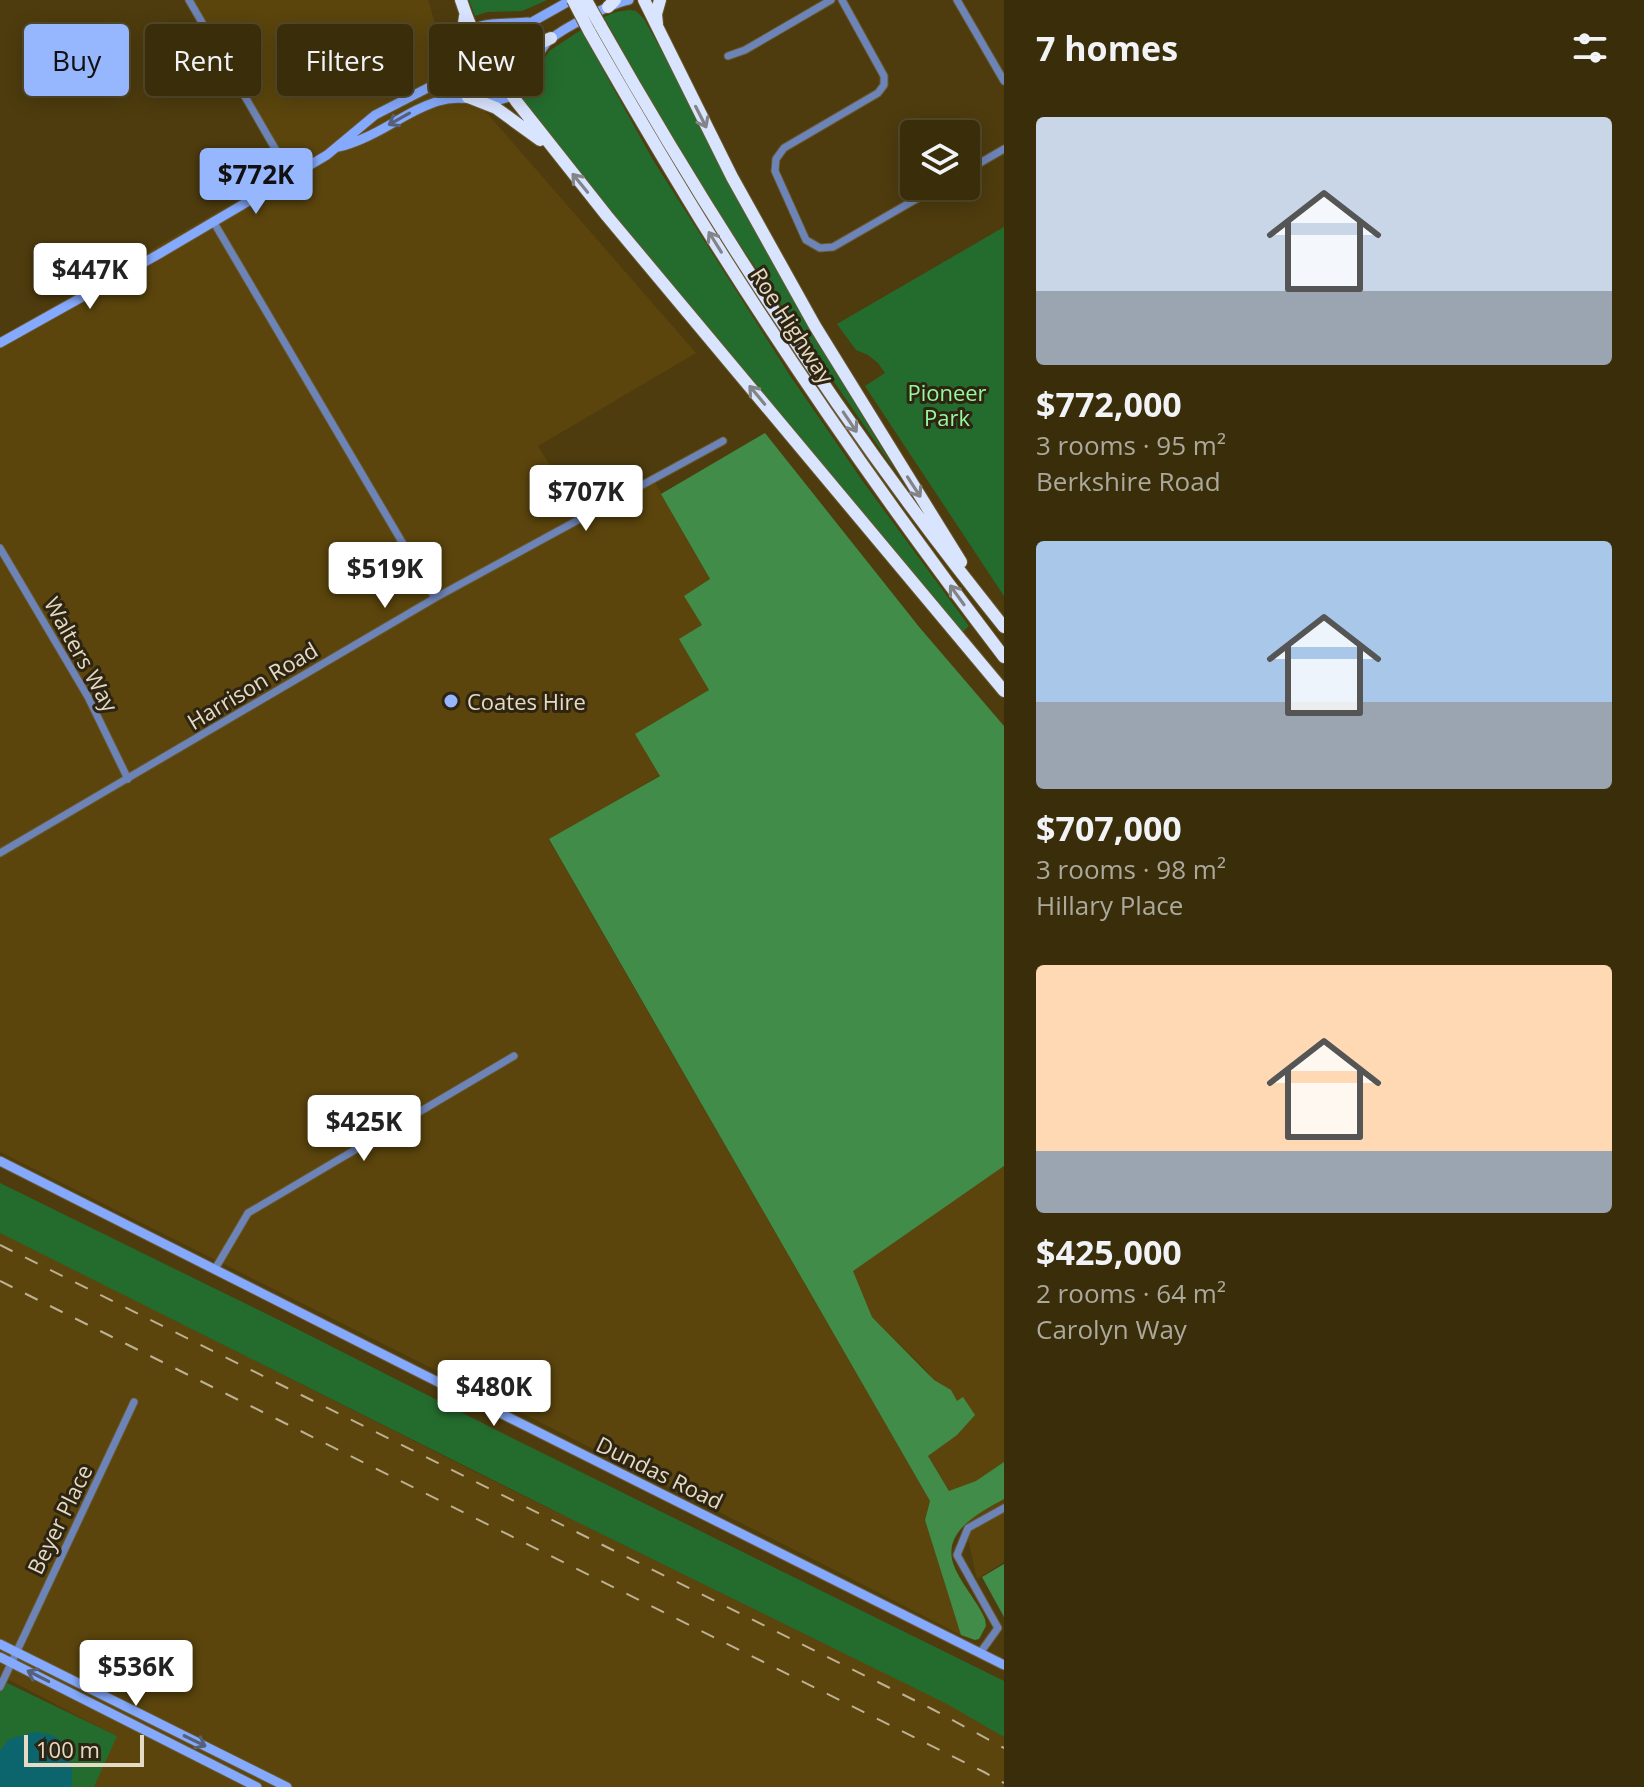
<!DOCTYPE html>
<html lang="en">
<head>
<meta charset="utf-8">
<style>
	:root { --surface:#3a2d0a; --page:#453918; --text:#f1f3f6; --muted:#aba89c; --line:#54492b; --accent:#96b6fd }
	body { margin:0; font-family:"Open Sans",sans-serif; background:var(--page); color:var(--text); height:100vh; display:flex; flex-direction:column; font-size:30px; white-space:nowrap }
	* { box-sizing:border-box; margin:0 }
	p { font-size:26px; color:var(--muted) }
	.icon { flex:none; width:44px; height:44px; fill:none; stroke:currentColor; stroke-width:2; stroke-linecap:round; stroke-linejoin:round }
	.map { position:relative; flex:1; overflow:hidden }
	.details { display:flex; flex-direction:column; background:var(--surface); width:640px }
	.details>* { flex:none }
	.guide { position:absolute; left:24px; top:24px; width:760px; height:72px; display:flex; gap:16px }
	.tools { position:absolute; left:900px; top:120px; display:grid; gap:16px }
	.tools a { display:grid; place-items:center; width:80px; height:80px; border-radius:8px; background:var(--surface); box-shadow:0 4px 20px #0003,0 0 0 2px var(--line); font-size:40px }
	.scale { position:absolute; left:24px; bottom:20px; width:120px; box-sizing:border-box; padding-left:8px; border:4px solid #e5dac3; border-top:0; font-size:22px; line-height:28px; white-space:nowrap; color:#e5dac3; -webkit-text-stroke:6px #2d2412; paint-order:stroke }
	.price { position:absolute; translate:-50% -68px; padding:0 18px; border-radius:8px; background:#fff; color:#222; font-size:26px; line-height:52px; filter:drop-shadow(0 2px 4px #0008) }
	.price::after { content:''; position:absolute; left:50%; top:48px; width:24px; height:18px; margin-left:-12px; background:inherit; clip-path:polygon(0 0,100% 0,50% 100%) }
	.price.selected { background:var(--accent); color:#111 }
	ul { padding:0; list-style:none }
	li { display:grid; align-content:center; gap:16px; height:424px; padding:0 32px }
	li span { display:grid; place-items:center; height:248px; border-radius:8px; color:#555 }
	li>.icon { margin-inline-start:auto }
	span .icon { width:144px; height:144px; fill:#fffc; stroke-width:1 }
	li b { font-size:34px }
	h2 { display:flex; justify-content:space-between; align-items:center; height:96px; padding:0 32px; font-size:34px }
	.pill { padding:0 28px; border-radius:8px; background:var(--surface); box-shadow:0 4px 20px #0003,0 0 0 2px var(--line); font-size:28px; line-height:72px }
	.pill.selected { background:var(--accent); color:#111 }
	main { display:flex; flex:1; min-height:0 }
	.map>svg:first-child { display:block }
	.built { fill:#5b450d }
	.green { fill:#246c2e }
	.forest { fill:#408c48 }
	.water { fill:#0c656d }
	.lines { fill:none; stroke-linecap:round; stroke-linejoin:round }
	.street-casing { stroke:#69582f; stroke-width:9 }
	.secondary-casing { stroke:#69582f; stroke-width:11 }
	.highway-casing { stroke:#69582f; stroke-width:14 }
	.street { stroke:#6d84b8; stroke-width:7 }
	.secondary { stroke:#85a9fc; stroke-width:9 }
	.highway { stroke:#d9e4fe; stroke-width:12 }
	.rail { stroke:#bdb093; stroke-width:2; stroke-dasharray:14 14; stroke-linecap:butt }
	.highway-bridge-casing { stroke:#69582f; stroke-width:14; stroke-linecap:butt }
	.highway-bridge { stroke:#d9e4fe; stroke-width:12 }
	.oneway { stroke:#838488 }
	.oneway2 { stroke:#55607b }
	.poi-dot { fill:#96b6fd; stroke:#2d2412; stroke-width:3 }
	.labels { text-anchor:middle; dominant-baseline:central; stroke-width:6; stroke-linejoin:round; paint-order:stroke }
	.street-label { font-size:22px; fill:#e5dac3; stroke:#2d2412 }
	.park-label { font-size:22px; fill:#96f99d; stroke:#2d2412 }
	.poi-label { font-size:22px; fill:#e5dac3; stroke:#2d2412; text-anchor:start }
</style>
</head>
<body>
<main>
<div class="map">
<svg width="1004" height="1787" viewBox="0 0 1004 1787">
	<rect width="100%" height="100%" fill="#4e3c0e"/>
	<path class="built" d="M188,0H428L441,43L466,89L696,353L538,446L582,518L653,479L710,580L703,625L710,690L660,775L549,840L930,1501L925,1520L978,1618L961,1635L811,1558L0,1152V337L288,171Z
		M1004,1166V1562L977,1579L962,1512L928,1456L957,1434L928,1372L872,1317L852,1269Z
		M0,1232L483,1476L981,1720L1004,1736V1787H94L116,1736L0,1675Z"/>
	<path class="green" d="M469,0H547L522,11L487,12L475,16Z
		M629,10L636,11L644,19L698,116L815,336L896,472L731,232L655,109L604,17L616,12Z
		M581,30L653,160L791,377L864,483L969,626L960,634L712,336L559,148L522,98L531,86L541,64L549,51Z
		M1004,227V596L865,386L885,373L878,363L868,355L856,350L837,324Z
		M0,1183L297,1329L510,1437L1004,1681V1737L947,1704L581,1524L0,1233Z
		M3,1681L117,1736L94,1787H0V1687Z"/>
	<path class="forest" d="M765,433L920,628L1004,726V1166L853,1271L872,1317L934,1380L951,1390L957,1401L963,1397L975,1415L957,1435L928,1456L949,1491L976,1481L1004,1462V1499C981,1512 943,1530 953,1563C959,1582 977,1600 985,1619L986,1626L979,1639L975,1640L961,1635L925,1520L930,1501L549,839L660,776L635,734L709,690L679,639L702,625L684,596L710,579L661,494Z
		M1004,1564V1617L982,1577Z"/>
	<path class="water" d="M36,1732C42,1733 51,1734 56,1737C71,1745 74,1772 71,1787H0V1751L9,1739Z"/>
	<g class="lines">
		<defs>
			<path id="street" d="M189,0L291,176
				M842,0L884,76V85L878,93L784,148L776,159L775,171L806,240L820,248L833,247L939,186
				M957,0L1004,81
				M728,56L745,50L831,0
				M966,171L1004,149
				M0,548L88,697L128,779
				M435,598L723,441
				M0,853L435,598L213,221
				M215,1269L248,1213L514,1056
				M980,1653L998,1628L957,1555L968,1528L1004,1508
				M0,1687L134,1402"/>
			<path id="secondary" d="M438,82C446,69 450,55 458,43C472,18 504,25 528,22
				M339,147C347,145 355,142 362,139C389,128 411,109 439,101C463,93 492,106 511,96C531,86 532,62 544,46C553,32 612,3 629,0
				M0,343L159,254L327,155L375,115L451,76L462,66L473,47L479,42L501,38L516,31L571,0
				M0,1161L422,1374L1004,1665
				M0,1644L287,1787
				M0,1657L257,1787"/>
			<path id="highway" d="M461,0C469,24 481,64 514,54C527,51 539,43 551,38
				M644,0L732,177L815,326L961,562
				M608,7L615,0
				M657,24L656,14L660,0
				M600,25C719,235 852,438 1004,627
				M516,31L502,43L497,52L496,60L501,78L516,101L607,216L1004,691
				M589,31C625,94 662,157 700,219C794,370 896,516 1004,657
				M462,37L465,16
				M468,97L496,108L540,140"/>
		</defs>
		<use href="#street" class="street-casing"/>
		<use href="#secondary" class="secondary-casing"/>
		<use href="#highway" class="highway-casing"/>
		<use href="#street" class="street"/>
		<use href="#secondary" class="secondary"/>
		<use href="#highway" class="highway"/>
		<path class="rail" d="M0,1245L932,1709L1004,1748
			M0,1281L984,1772L1004,1783"/>
		<defs>
			<path id="highway-bridge" d="M573,0L589,31
				M586,0L600,25"/>
		</defs>
		<use href="#highway-bridge" class="highway-bridge-casing"/>
		<use href="#highway-bridge" class="highway-bridge"/>
	</g>
	<defs><path id="oneway-shaft" d="M-6 0H5M1.5-3L5.5 0L1.5 3" fill="none" stroke-width="1.6" stroke-linecap="round" stroke-linejoin="round" transform="scale(2)"/></defs>
	<g class="oneway">
		<use href="#oneway-shaft" transform="translate(701 117) rotate(63)"/>
		<use href="#oneway-shaft" transform="translate(580 183) rotate(-129)"/>
		<use href="#oneway-shaft" transform="translate(715 242) rotate(-122)"/>
		<use href="#oneway-shaft" transform="translate(757 395) rotate(-130)"/>
		<use href="#oneway-shaft" transform="translate(850 422) rotate(56)"/>
		<use href="#oneway-shaft" transform="translate(914 487) rotate(57)"/>
		<use href="#oneway-shaft" transform="translate(957 595) rotate(-126)"/>
	</g>
	<g class="oneway2">
		<use href="#oneway-shaft" transform="translate(399 119) rotate(151)"/>
		<use href="#oneway-shaft" transform="translate(38 1676) rotate(-153)"/>
		<use href="#oneway-shaft" transform="translate(195 1741) rotate(26)"/>
	</g>
	<circle class="poi-dot" cx="451" cy="701" r="8"/>
	<g class="labels">
		<g class="street-label">
			<text transform="translate(793 325) rotate(57)">Roe Highway</text>
			<text transform="translate(82 654) rotate(61)">Walters Way</text>
			<text transform="translate(252 685) rotate(-31)">Harrison Road</text>
			<text transform="translate(660 1472) rotate(26)">Dundas Road</text>
			<text transform="translate(59 1519) rotate(-64)">Beyer Place</text>
		</g>
		<g class="park-label">
			<text x="947" y="392">Pioneer<tspan x="947" dy="25">Park</tspan></text>
		</g>
		<g class="poi-label">
			<text x="467" y="701">Coates Hire</text>
		</g>
	</g>
</svg>
<div class="tools">
<a><svg class="icon" aria-label="layers" viewBox="0 0 24 24"><path d="M12 4l9 5-9 5-9-5zM3 14l9 5 9-5"/></svg></a>
</div>
<div class="scale">100 m</div>
<b class="price selected" style="left:256px;top:216px">$772K</b>
<b class="price" style="left:90px;top:311px">$447K</b>
<b class="price" style="left:586px;top:533px">$707K</b>
<b class="price" style="left:385px;top:610px">$519K</b>
<b class="price" style="left:364px;top:1163px">$425K</b>
<b class="price" style="left:494px;top:1428px">$480K</b>
<b class="price" style="left:136px;top:1708px">$536K</b>
<div class="guide">
<a class="pill selected">Buy</a>
<a class="pill">Rent</a>
<a class="pill">Filters</a>
<a class="pill">New</a>
</div>
</div>
<section class="details">
<h2>7 homes<svg class="icon" aria-label="filters" viewBox="0 0 24 24"><path d="M4 7h16M4 17h16"/><circle cx="9" cy="7" r="2"/><circle cx="15" cy="17" r="2"/></svg></h2>
<ul>
<li><span style="background:linear-gradient(#c9d6e8 70%,#9aa5b1 0)"><svg class="icon" aria-label="home" viewBox="0 0 24 24"><path d="M3 11l9-7 9 7M6 9v11h12V9"/></svg></span><div><b>$772,000</b><p>3 rooms · 95 m²</p><p>Berkshire Road</p></div></li>
<li><span style="background:linear-gradient(#a9c7e8 65%,#9aa5b1 0)"><svg class="icon" aria-label="home" viewBox="0 0 24 24"><path d="M3 11l9-7 9 7M6 9v11h12V9"/></svg></span><div><b>$707,000</b><p>3 rooms · 98 m²</p><p>Hillary Place</p></div></li>
<li><span style="background:linear-gradient(#ffd9b3 75%,#9aa5b1 0)"><svg class="icon" aria-label="home" viewBox="0 0 24 24"><path d="M3 11l9-7 9 7M6 9v11h12V9"/></svg></span><div><b>$425,000</b><p>2 rooms · 64 m²</p><p>Carolyn Way</p></div></li>
</ul>
</section>
</main>
</body>
</html>
